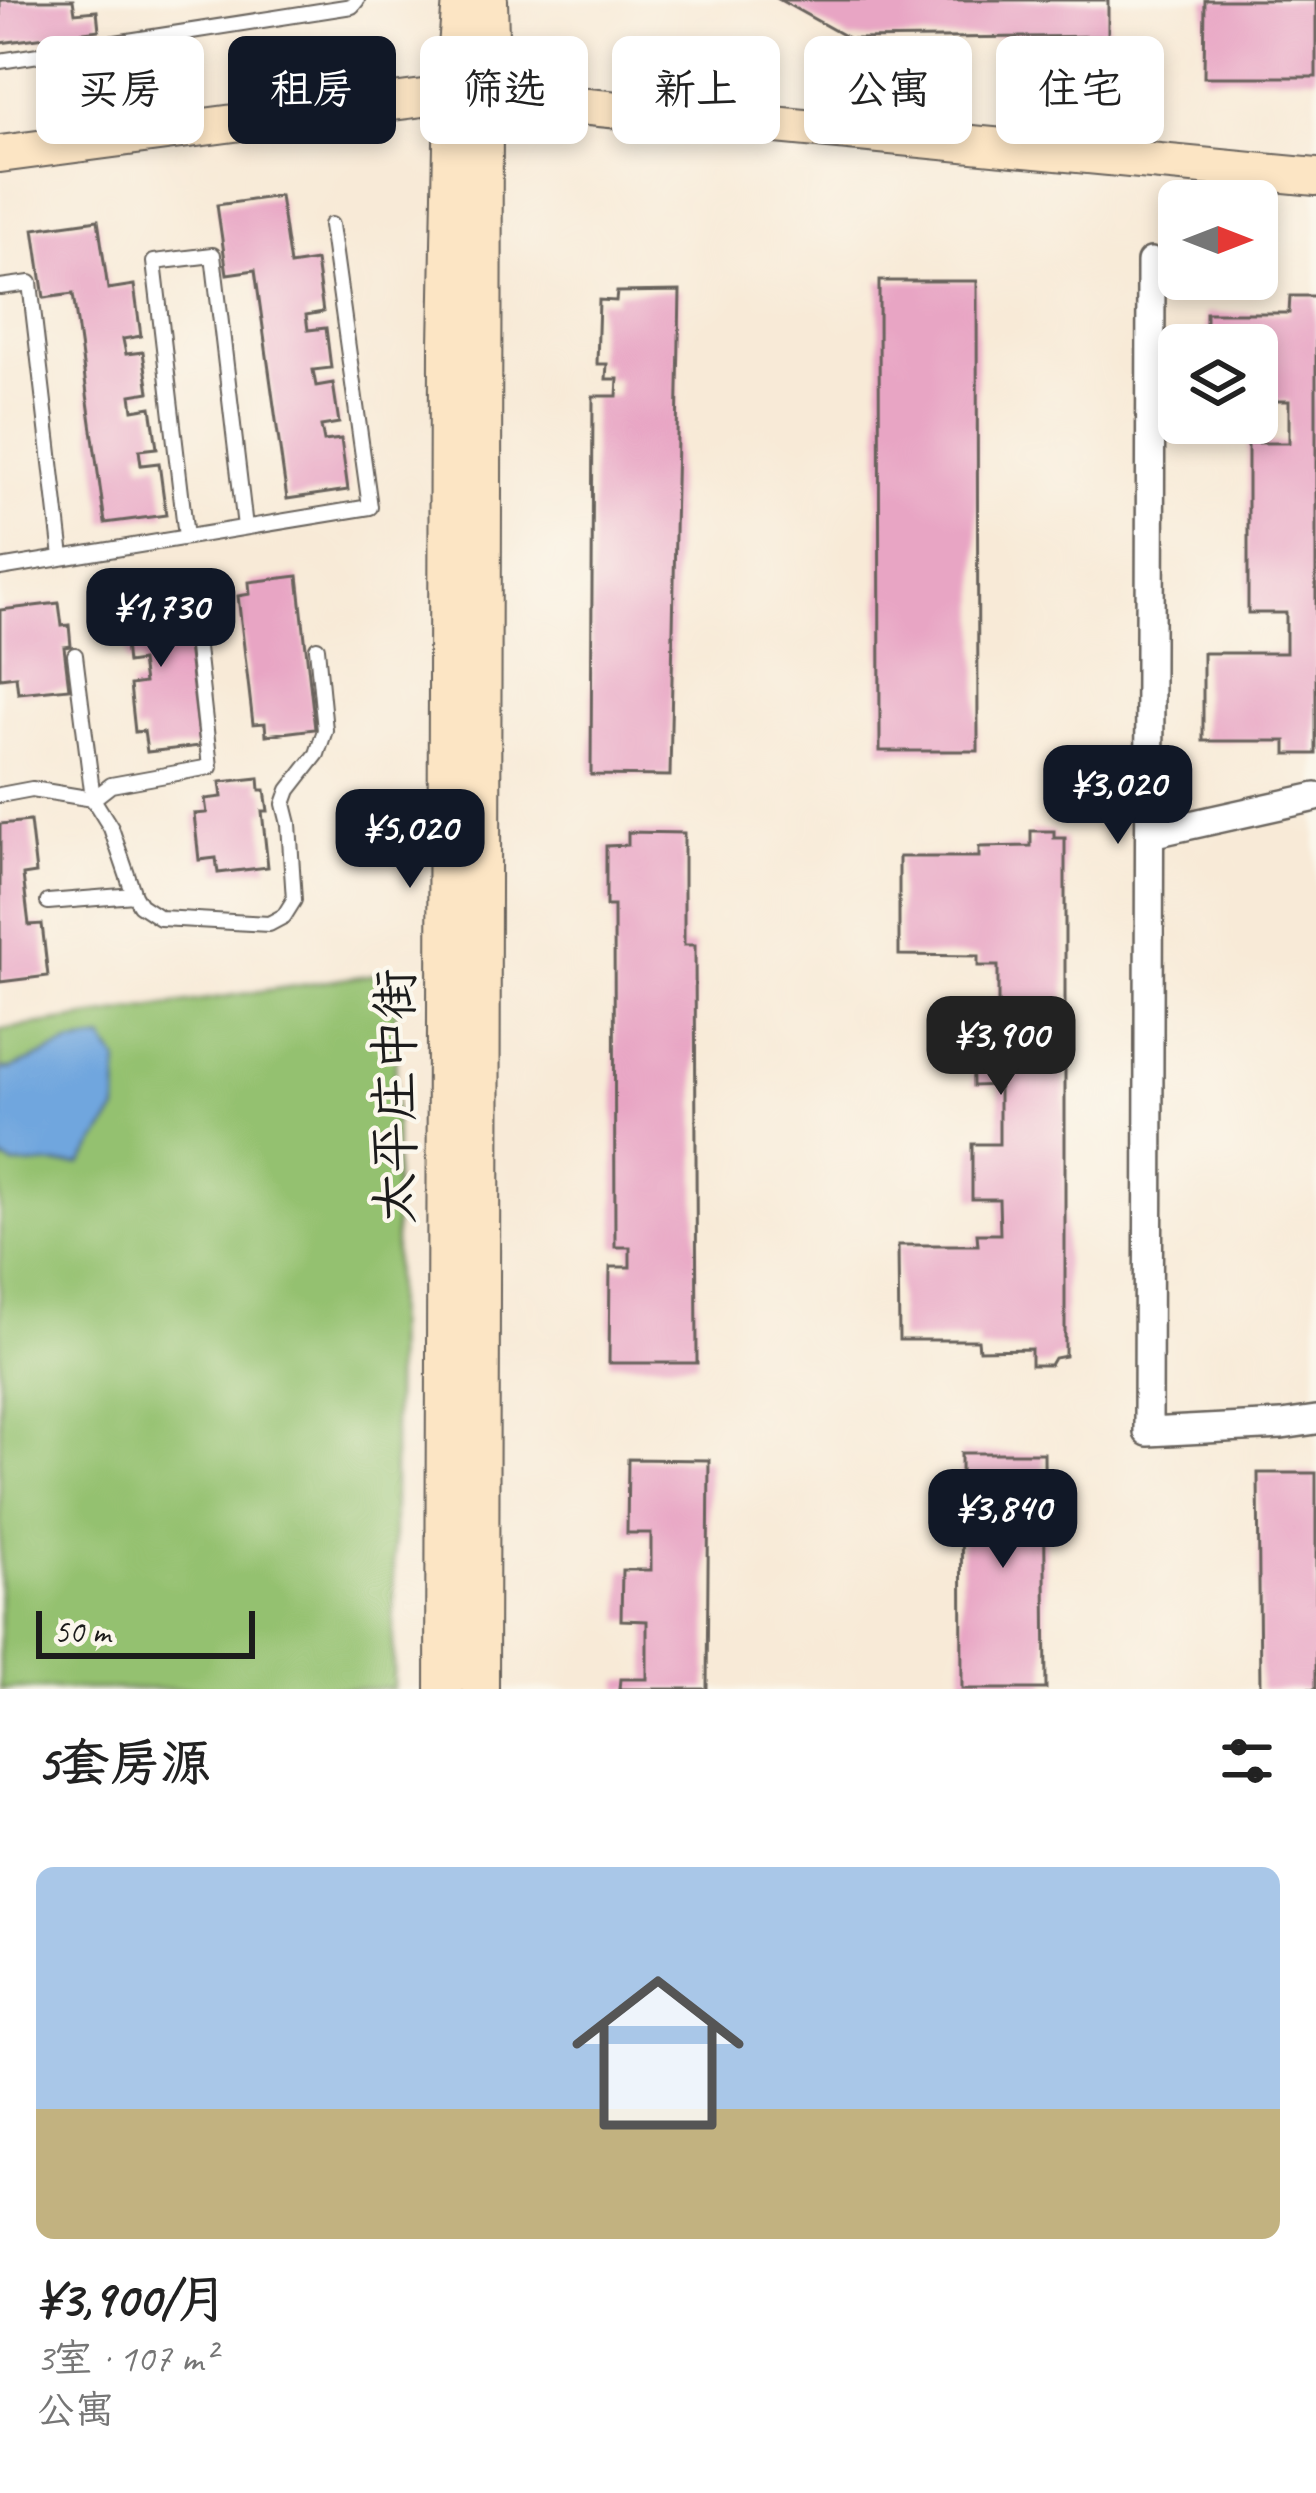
<!DOCTYPE html>
<html lang="zh">
<head>
<meta charset="utf-8">
<style>
	:root { --surface:#fff; --page:#f6f6f6; --text:#222; --muted:#767676; --accent:#111827 }
	body { margin:0; font-family:Caveat,"LXGW WenKai TC",sans-serif; background:var(--page); color:var(--text); height:100vh; display:flex; flex-direction:column; font-size:45px; white-space:nowrap }
	* { box-sizing:border-box; margin:0 }
	p { font-size:39px; color:var(--muted) }
	.icon { flex:none; width:66px; height:66px; fill:none; stroke:currentColor; stroke-width:2; stroke-linecap:round; stroke-linejoin:round }
	.map { position:relative; height:1689px; overflow:hidden }
	.panel { display:flex; flex-direction:column; background:var(--surface); flex:1 }
	.panel>* { flex:none }
	.guide { position:absolute; left:36px; top:36px; width:1245px; height:108px; display:flex; gap:24px }
	.needle { width:78px; rotate:90deg }
	.tools { position:absolute; left:1158px; top:180px; display:grid; gap:24px }
	.tools a { display:grid; place-items:center; width:120px; height:120px; border-radius:18px; background:var(--surface); box-shadow:0 6px 18px #0003; font-size:60px }
	.scale { position:absolute; left:36px; bottom:30px; width:219px; box-sizing:border-box; padding-left:12px; border:6px solid #1c1c1c; border-top:0; font-size:33px; line-height:42px; white-space:nowrap; color:#1c1c1c; -webkit-text-stroke:9px #fbf7ec; paint-order:stroke }
	.price { position:absolute; translate:-50% -102px; padding:0 27px; border-radius:24px; background:var(--accent); color:#fff; font-size:39px; line-height:78px; filter:drop-shadow(0 3px 6px #0008) }
	.price::after { content:''; position:absolute; left:50%; top:72px; width:36px; height:27px; margin-left:-18px; background:inherit; clip-path:polygon(0 0,100% 0,50% 100%) }
	.price.current { background:#222; color:#fff }
	ul { padding:0; list-style:none }
	li { display:grid; align-content:center; gap:24px; height:636px; padding:0 36px }
	li span { display:grid; place-items:center; height:372px; border-radius:18px; color:#555 }
	li>.icon { margin-inline-start:auto }
	span .icon { width:216px; height:216px; fill:#fffc; stroke-width:1 }
	li b { font-size:51px }
	h2 { display:flex; justify-content:space-between; align-items:center; height:144px; padding:0 36px; font-size:51px }
	.tag { padding:0 42px; border-radius:18px; background:var(--surface); box-shadow:0 6px 18px #0003; font-size:42px; line-height:108px }
	.tag.current { background:var(--accent); color:#fff }
	.map>svg:first-child { display:block }
	.green { fill:#94c170; stroke:#586e46; stroke-width:3 }
	.water { fill:#70a6de; stroke:#46617d; stroke-width:3 }
	.building { fill:#e8a5c4 }
	.lines { fill:none; stroke-linecap:round; stroke-linejoin:round }
	.lane-casing { stroke:#69645d; stroke-width:18 }
	.street-casing { stroke:#69645d; stroke-width:32 }
	.secondary-casing { stroke:#69645d; stroke-width:40 }
	.lane { stroke:#fff; stroke-width:14 }
	.street { stroke:#fff; stroke-width:27 }
	.secondary { stroke:#fce5c4; stroke-width:36 }
	.labels { text-anchor:middle; dominant-baseline:central; stroke-width:9; stroke-linejoin:round; paint-order:stroke }
	.street-label { font-size:51px; fill:#1c1c1c; stroke:#fbf7ec }
</style>
</head>
<body>
<div class="map">
<svg width="1316" height="1689" viewBox="0 0 1316 1689">
	<rect width="100%" height="100%" fill="#fbf7ec"/>
	<filter id="ink" filterUnits="userSpaceOnUse"><feTurbulence type="fractalNoise" baseFrequency=".00833" numOctaves="2"/><feDisplacementMap in="SourceGraphic" scale="24" xChannelSelector="R" yChannelSelector="G"/><feConvolveMatrix kernelMatrix="1 2 1 2 8 2 1 2 1" color-interpolation-filters="sRGB"/></filter>
	<filter id="wash" filterUnits="userSpaceOnUse"><feTurbulence type="fractalNoise" baseFrequency=".004" numOctaves="4" result="noise"/><feDisplacementMap in="SourceGraphic" scale="48" xChannelSelector="R" yChannelSelector="G"/><feGaussianBlur stdDeviation="2.7" result="paint"/><feColorMatrix in="noise" values="0 0 0 0 0 0 0 0 0 0 0 0 0 0 0 0 0 1.4 0 .05"/><feComposite in="paint" operator="in"/></filter>
	<g filter="url(#wash)">
		<rect width="100%" height="100%" fill="#f8ead7"/>
		<path class="green" d="M396,971L393,1689H0V1030Z"/>
		<path class="water" d="M103,1039L118,1061L117,1111L81,1164L14,1165L0,1158V1069H11L69,1044Z"/>
		<g id="blocks">
			<path class="building" d="M0,0H73L75,13L97,11L99,30L0,43Z
				M780,0H1108V36L850,39Z
				M1205,0H1316V77H1204Z
				M280,196L290,265L316,261L323,312L306,315L308,330L326,328L331,368L313,370L316,386L333,383L339,423L321,426L324,441L341,439L348,490L287,499L255,270L227,274L217,205Z
				M98,220L108,289L134,285L141,336L123,339L126,354L143,352L149,392L131,395L133,410L151,407L157,448L139,450L141,465L159,463L166,515L105,523L73,294L44,298L34,229Z
				M879,281H977L978,751H880Z
				M680,291L670,776L591,775L593,396H617L618,379H606L607,364H597L599,300L616,301L617,292Z
				M1290,296H1316V754H1286V741H1203V653H1286V613H1248V443H1289V401H1257V345H1206V313H1289Z
				M298,576L315,729L266,735L265,723L253,724L238,596L250,594L249,582Z
				M181,587L200,746L147,752L144,731L135,732L130,685L144,683L141,661L127,663L122,615L131,614L128,593Z
				M59,603L62,626L69,625L71,646L64,647L69,688L18,693L16,676L0,678V610Z
				M259,778L260,790H265L268,811H262L268,867L218,873L216,858L199,860L194,814L207,813L205,799L222,797L220,782Z
				M30,821L36,873L23,875L29,925L42,924L48,976L0,982V824Z
				M1031,831H1054V838H1065V1356L1054,1358L1050,1365H1031V1349L979,1350L978,1340H899L898,1245H978L977,1234H1000L999,1199H972V1144H999V1085L973,1086L972,1030L998,1031V966H978V956L899,955V857H979V847L1031,846Z
				M628,832L684,833V945H695L697,1363H609L610,1267H630V1247H615L614,906H606V846L628,845Z
				M961,1453H1044L1046,1689H962Z
				M628,1459L709,1460L707,1689H619L620,1679H647V1621L621,1620L622,1570H651V1533H627Z
				M1258,1473H1316V1689H1260Z"/>
		</g>
	</g>
	<g filter="url(#ink)">
		<use href="#blocks" fill-opacity="0" stroke="#69645d" stroke-width="3"/>
		<g class="lines">
			<defs>
				<path id="lane" d="M0,61L352,6L357,0
					M0,287L30,283L62,557
					M186,537L154,262L213,255L245,527
					M0,568L370,507L331,225
					M75,655L93,799L111,785L210,767L193,611
					M0,795L32,789L93,799L111,828L134,895L140,905L160,918L269,924L284,916L294,900L289,824L284,804L289,790L317,754L325,730L317,648
					M48,902L134,895"/>
				<path id="street" d="M1151,262L1148,1432L1282,1425L1316,1420
					M1150,834L1316,797"/>
				<path id="secondary" d="M0,154L453,94L1316,177
					M444,1689L448,345L453,94L461,0
					M480,1689L484,96L490,37L489,0"/>
			</defs>
			<use href="#lane" class="lane-casing"/>
			<use href="#street" class="street-casing"/>
			<use href="#secondary" class="secondary-casing"/>
			<use href="#lane" class="lane"/>
			<use href="#street" class="street"/>
			<use href="#secondary" class="secondary"/>
		</g>
	</g>
	<g class="labels">
		<g class="street-label">
			<text transform="translate(395 1096) rotate(-90)">太平庄中街</text>
		</g>
	</g>
</svg>
<div class="tools">
<a><svg class="needle" viewBox="-14 -14 28 28"><path d="M0-13l5 13h-10z" fill="#e53935"/><path d="M0 13l5-13h-10z" fill="#767676"/></svg></a>
<a><svg class="icon" aria-label="layers" viewBox="0 0 24 24"><path d="M12 4l9 5-9 5-9-5zM3 14l9 5 9-5"/></svg></a>
</div>
<div class="scale">50 m</div>
<b class="price" style="left:161px;top:670px">¥1,730</b>
<b class="price" style="left:1118px;top:847px">¥3,020</b>
<b class="price" style="left:410px;top:891px">¥5,020</b>
<b class="price current" style="left:1001px;top:1098px">¥3,900</b>
<b class="price" style="left:1003px;top:1571px">¥3,840</b>
<div class="guide">
<a class="tag">买房</a>
<a class="tag current">租房</a>
<a class="tag">筛选</a>
<a class="tag">新上</a>
<a class="tag">公寓</a>
<a class="tag">住宅</a>
</div>
</div>
<section class="panel">
<h2>5套房源<svg class="icon" aria-label="filters" viewBox="0 0 24 24"><path d="M4 7h16M4 17h16"/><circle cx="9" cy="7" r="2"/><circle cx="15" cy="17" r="2"/></svg></h2>
<ul>
<li><span style="background:linear-gradient(#a9c7e8 65%,#c2b280 0)"><svg class="icon" aria-label="home" viewBox="0 0 24 24"><path d="M3 11l9-7 9 7M6 9v11h12V9"/></svg></span><div><b>¥3,900/月</b><p>3室 · 107 m²</p><p>公寓</p></div></li>
</ul>
</section>
</body>
</html>
